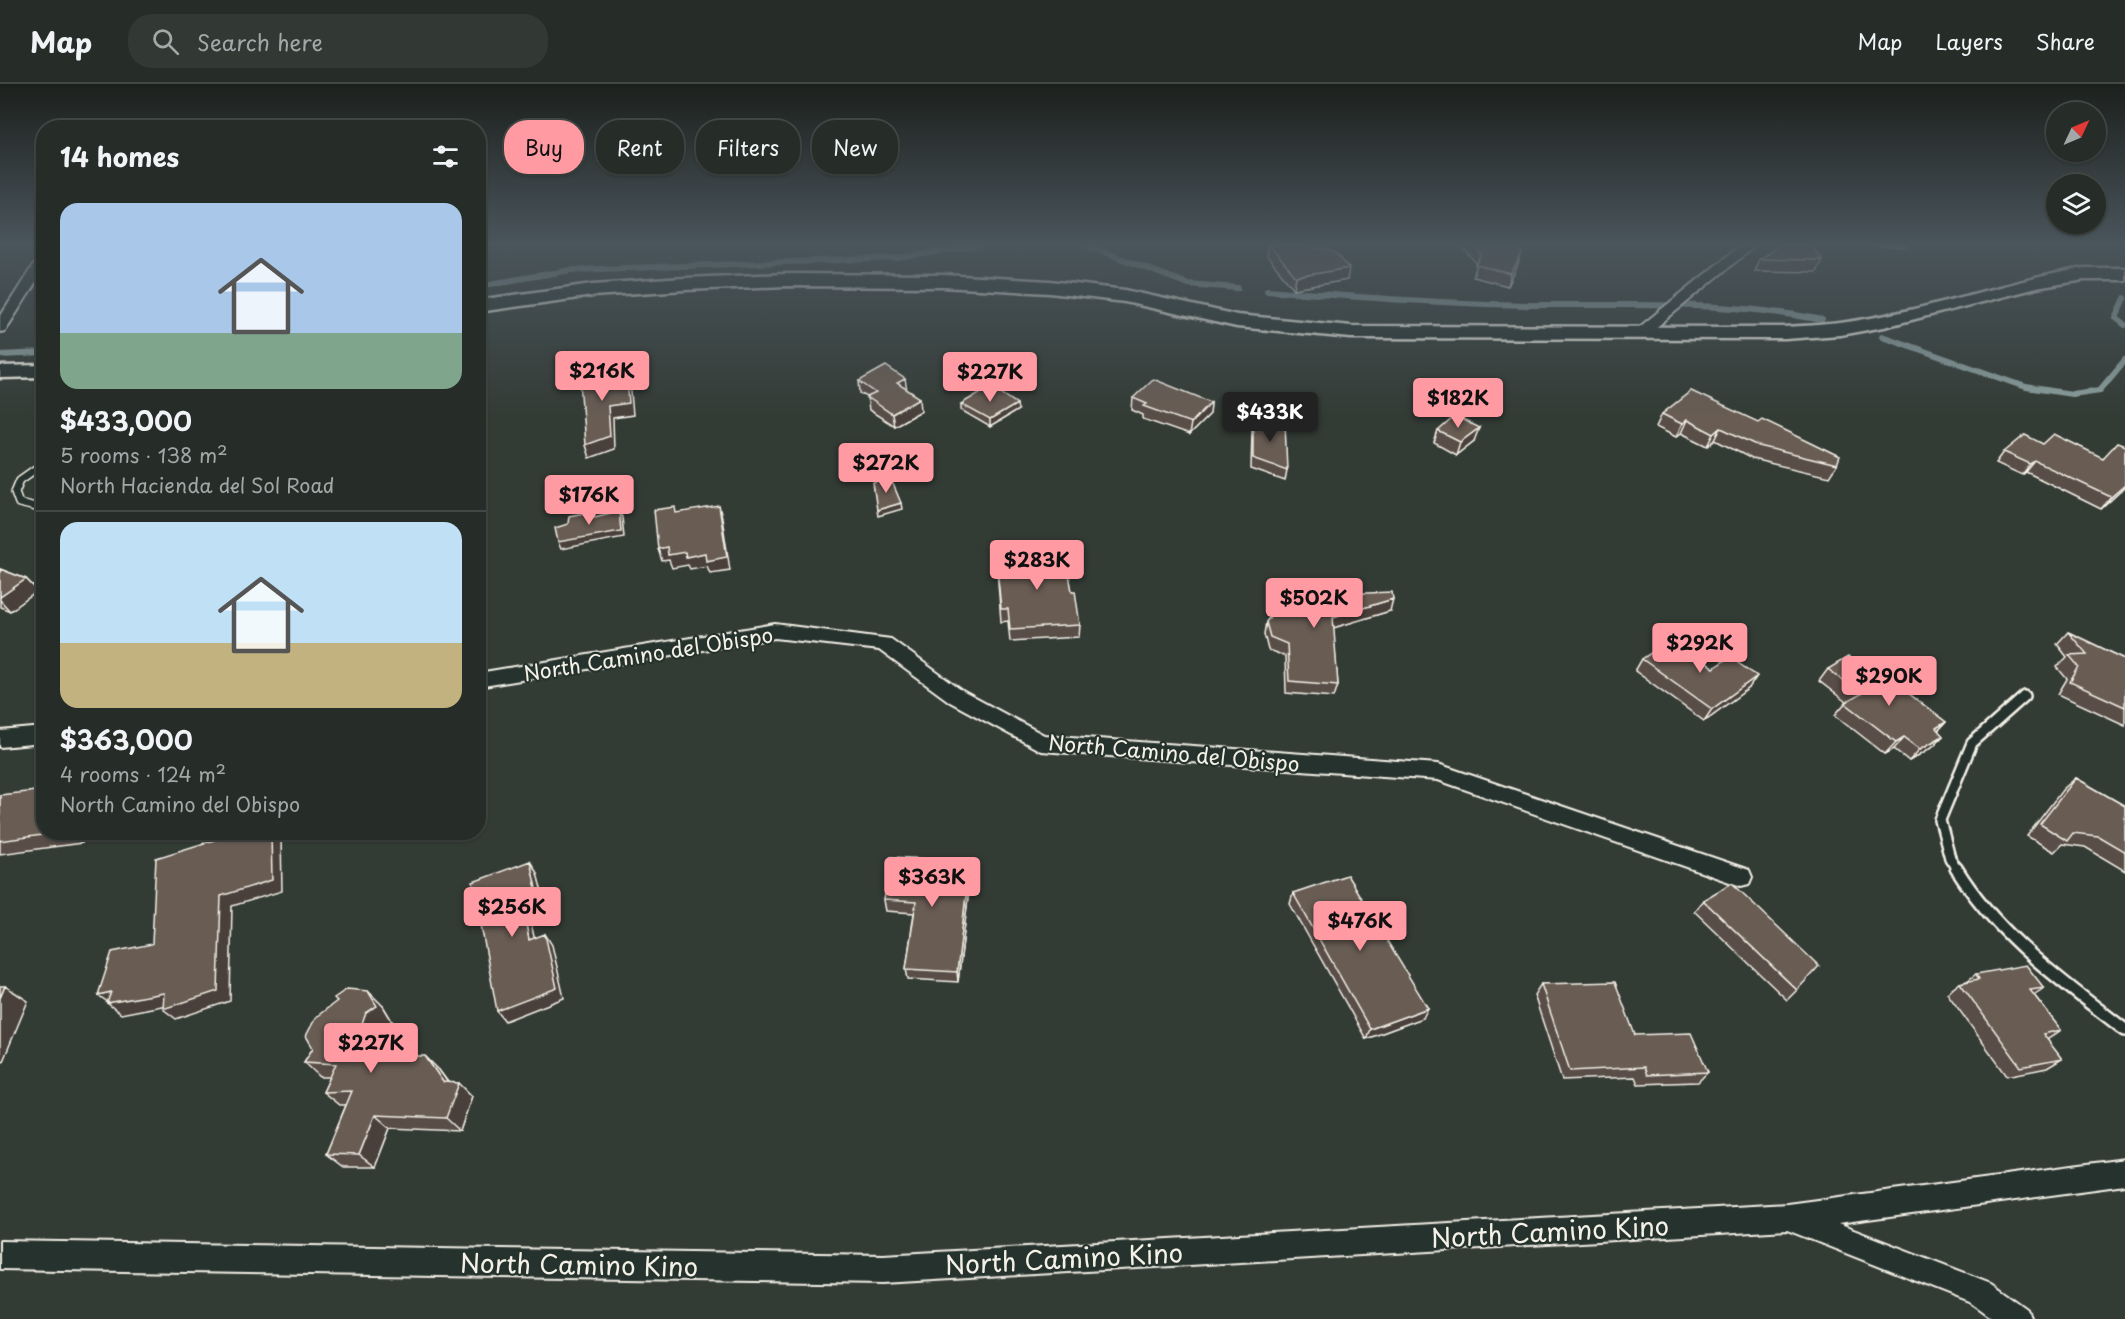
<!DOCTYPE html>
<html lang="en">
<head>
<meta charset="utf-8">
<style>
	:root { --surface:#262c28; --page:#323834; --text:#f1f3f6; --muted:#a4a7a8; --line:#424845; --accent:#ff9aa2 }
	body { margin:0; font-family:"Playpen Sans",sans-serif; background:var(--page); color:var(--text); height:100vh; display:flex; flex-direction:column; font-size:22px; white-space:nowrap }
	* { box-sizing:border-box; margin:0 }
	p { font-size:20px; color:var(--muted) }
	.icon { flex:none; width:33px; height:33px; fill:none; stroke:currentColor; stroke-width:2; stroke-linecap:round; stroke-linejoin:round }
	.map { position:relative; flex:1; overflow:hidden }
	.panel { position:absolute; left:36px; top:36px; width:450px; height:720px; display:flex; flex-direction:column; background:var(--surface); border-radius:24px; box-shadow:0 2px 4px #0004,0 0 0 2px var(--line) }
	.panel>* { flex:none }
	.top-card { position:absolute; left:504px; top:36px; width:570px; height:54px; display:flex; gap:12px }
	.needle { width:39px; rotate:46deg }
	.controls { position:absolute; left:2046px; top:18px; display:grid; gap:12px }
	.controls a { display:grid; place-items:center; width:60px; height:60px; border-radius:50%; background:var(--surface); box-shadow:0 2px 4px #0004,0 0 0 2px var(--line); font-size:30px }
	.price { position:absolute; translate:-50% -51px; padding:0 14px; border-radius:6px; background:var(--accent); color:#111; font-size:20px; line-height:39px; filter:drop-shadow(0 2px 3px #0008) }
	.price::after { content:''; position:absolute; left:50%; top:36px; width:18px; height:14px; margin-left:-9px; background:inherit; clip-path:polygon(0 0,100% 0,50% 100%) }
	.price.selected { background:#222; color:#fff }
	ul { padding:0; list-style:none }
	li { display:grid; align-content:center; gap:12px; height:318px; padding:0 24px }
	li+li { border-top:2px solid var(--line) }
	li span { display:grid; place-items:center; height:186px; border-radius:18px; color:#555 }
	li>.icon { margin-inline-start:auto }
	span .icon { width:108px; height:108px; fill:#fffc; stroke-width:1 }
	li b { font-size:26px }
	h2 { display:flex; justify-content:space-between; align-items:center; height:72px; padding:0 24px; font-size:26px }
	.pill { padding:0 21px; border-radius:24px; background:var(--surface); box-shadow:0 2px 4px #0004,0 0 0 2px var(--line); font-size:21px; line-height:54px }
	.pill.selected { background:var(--accent); color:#111 }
	header { display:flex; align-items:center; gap:36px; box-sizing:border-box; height:84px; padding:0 30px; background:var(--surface); border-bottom:2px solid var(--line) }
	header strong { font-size:28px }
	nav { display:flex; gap:33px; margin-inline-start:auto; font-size:21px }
	.search { width:420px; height:54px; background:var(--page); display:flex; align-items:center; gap:15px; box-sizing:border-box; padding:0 21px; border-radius:24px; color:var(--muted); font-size:22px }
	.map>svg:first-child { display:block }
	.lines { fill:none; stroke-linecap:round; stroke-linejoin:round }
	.stream { stroke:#8c9f9e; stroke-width:6 }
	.lane-far2-casing { stroke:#f4f1e8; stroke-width:10 }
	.lane-far1-casing { stroke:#f4f1e8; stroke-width:14 }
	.lane-casing { stroke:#f4f1e8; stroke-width:16 }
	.street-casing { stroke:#f4f1e8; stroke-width:4 }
	.secondary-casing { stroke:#f4f1e8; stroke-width:5 }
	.lane-far2 { stroke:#26332d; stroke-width:7 }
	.lane-far1 { stroke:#26332d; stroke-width:9 }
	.lane { stroke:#26332d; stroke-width:11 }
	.street { fill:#26332d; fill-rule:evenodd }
	.secondary { fill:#26332d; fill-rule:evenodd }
	.wall { fill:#594e47; stroke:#f4f1e8; stroke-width:1.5 }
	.shaded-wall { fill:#48403a; stroke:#f4f1e8; stroke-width:1.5 }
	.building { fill:#675b53; stroke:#f4f1e8; stroke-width:1.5 }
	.labels { text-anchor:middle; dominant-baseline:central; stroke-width:4.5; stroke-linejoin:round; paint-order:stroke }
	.street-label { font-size:21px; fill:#f4f1e8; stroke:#26332d }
	.near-street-label { font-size:26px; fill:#f4f1e8; stroke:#26332d }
</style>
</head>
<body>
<header>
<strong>Map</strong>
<div class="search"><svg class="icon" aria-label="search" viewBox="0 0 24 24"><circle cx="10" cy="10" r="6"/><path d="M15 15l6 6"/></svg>Search here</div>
<nav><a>Map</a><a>Layers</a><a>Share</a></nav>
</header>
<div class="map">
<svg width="2125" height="1235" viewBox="0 0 2125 1235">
	<rect width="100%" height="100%" fill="#333b35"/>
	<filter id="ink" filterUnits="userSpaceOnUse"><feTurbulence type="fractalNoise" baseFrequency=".0167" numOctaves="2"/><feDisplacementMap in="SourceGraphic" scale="12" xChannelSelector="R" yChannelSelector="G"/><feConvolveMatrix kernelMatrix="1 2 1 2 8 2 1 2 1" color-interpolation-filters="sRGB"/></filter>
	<g filter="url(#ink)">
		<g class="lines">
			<path class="stream" d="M1086,161L1188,200L1238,204
				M478,202L571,186L898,174L982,161
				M1267,206C1356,213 1446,220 1536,221C1632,222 1727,216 1822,236
				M2125,214L2116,234L2125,241
				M1882,252L2026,303L2072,310L2100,306L2125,276
				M0,271L44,269"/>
			<defs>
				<path id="lane-far2" d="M44,379L20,396L15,408L19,419L44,425"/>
				<path id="lane-far1" d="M1957,785L1950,774L1940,736L1972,659L2025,612"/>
				<path id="lane" d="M1956,784C1998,853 2062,897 2125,946"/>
				<path id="street" d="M1741,161H1756L1647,251H1637L1635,248L1637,245Z
					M44,171V186L5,247L0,248V233L39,172Z
					M775,540L891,555L964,608L1044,651L1438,680L1749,786L1752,793L1749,800L1741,802L1438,696L1041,667L950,618L879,566L775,554L478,603V589Z
					M44,643V659L0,663V647Z
					M2125,1075V1101L1838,1140L1991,1199L2027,1225L2031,1235H1994L1972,1219L1787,1146L883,1199L0,1185V1157L883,1171L1787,1120Z"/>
				<path id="secondary" d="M2084,184H2125V196H2084L2036,204L1884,243L1840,251L1785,255L1351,254L1237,243L1125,218L1050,209L943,203L787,202L684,206L593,212L478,228V216L593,200L684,194L787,190L943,191L1050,197L1125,206L1237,231L1351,242L1785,243C1803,242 1822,241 1840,239C1923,228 2002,198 2084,184Z
					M44,281V293L0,294V282Z"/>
			</defs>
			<use href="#lane-far2" class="lane-far2-casing"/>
			<use href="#lane-far1" class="lane-far1-casing"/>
			<use href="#lane" class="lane-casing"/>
			<use href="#street" class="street-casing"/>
			<use href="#secondary" class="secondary-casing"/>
			<use href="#lane-far2" class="lane-far2"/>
			<use href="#lane-far1" class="lane-far1"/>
			<use href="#lane" class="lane"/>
			<use href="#street" class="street"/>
			<use href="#secondary" class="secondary"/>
		</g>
		<path class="wall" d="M1268,161H1311L1347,196L1294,205L1266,171Z
			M1460,161H1515L1518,181L1508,202L1473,193L1477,180Z
			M1874,161H1909L1908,163L1875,162Z
			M1759,175L1822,176L1816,188L1754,187Z
			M859,297L907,306L921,327L894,342L869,326L867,313L860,309Z
			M1691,307L1837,381L1829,393L1752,375L1715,356L1708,362L1681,349L1676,353L1656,343L1662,330Z
			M1133,314L1211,318L1210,330L1189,351L1143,335V331L1132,326Z
			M961,320L1018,326L990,343L961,326Z
			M1253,336L1287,386L1285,397L1251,385L1252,346Z
			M1438,347L1474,357L1456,371L1434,359Z
			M2043,360L2103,374L2125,362V403L2101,425L2026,388L2022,391L1996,379L2004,368Z
			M997,484L1072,507L1080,541L1079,553L1010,557L1008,537L1001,538Z
			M0,485L26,495L38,507L10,527L0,523Z
			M1282,498L1319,511L1390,527L1333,544L1338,601L1334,613L1286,609L1285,572L1268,566L1264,550L1266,538L1283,522L1279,510Z
			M2068,548L2125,575V641L2058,610L2067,595L2057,583L2067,573L2057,560Z
			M1683,568L1714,584L1749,604L1704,637L1635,587L1642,575Z
			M1828,585L1892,606L1896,600L1946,638L1938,647L1943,652L1932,663L1909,677L1894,665L1885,670L1835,631L1846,618L1819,597Z
			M2076,694L2125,722V787L2085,763L2062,760L2054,768L2027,752L2063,705Z
			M0,711L44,748H87L82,759L0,770Z
			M971,788L958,898L908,895L906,885L914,829L886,827L884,816Z
			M1293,809L1423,934L1366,955L1290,820Z
			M1703,816L1797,906L1787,916L1694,827Z
			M1976,890L2044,904L2034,911L2061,946L2047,956L2062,975L2047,984L2007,992L1947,909L1960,899L1967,897Z
			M1541,900L1635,951L1708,988L1698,998L1638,1000L1635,993L1562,996L1534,911Z
			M383,922L392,937L381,944L375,961L383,972L439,986L448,998L472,1012L460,1047L390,1044L375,1083H343L326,1070L346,1021H339L323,1008L330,993H320L304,978L313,964Z"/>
		<path class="shaded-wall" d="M1522,169L1518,181L1508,202L1511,190Z
			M1349,184L1347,196L1294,205L1296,193Z
			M626,284L630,296L633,331L613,334L614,365L589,374L585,361L608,322Z
			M905,295L907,307L897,299Z
			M920,314L921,327L894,342L892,330Z
			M1211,318L1210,330L1189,351L1191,339Z
			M1017,320L1018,326L990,343V336Z
			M1687,336L1681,349L1676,353L1682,340Z
			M1479,344L1474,357L1456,371L1460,358Z
			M1721,344L1715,356L1708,362L1714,350Z
			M2035,377L2026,388L2022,391L2030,380Z
			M2125,401V403L2101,425L2111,413Z
			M901,419L902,425L878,432L877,426Z
			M719,422L722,434L730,486L710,489L707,482L690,485L688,481L672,484L669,476L662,477L658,465Z
			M619,427L622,433L624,453L561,465L558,458Z
			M26,495L38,507L10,527L0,516V513Z
			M1393,515L1390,527L1330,545L1333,533Z
			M1757,592L1749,604L1704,637L1712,625Z
			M1946,638L1935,650L1936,644Z
			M1943,652L1932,663L1909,677L1920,665Z
			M1904,653L1894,665L1885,670L1896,658Z
			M70,748H87L82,759Z
			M271,748H280L281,751L282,807L232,822L230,917L176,935L163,925L221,812Z
			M530,777L537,789L545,820L528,826L537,866L529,856L521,815Z
			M970,777L971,788L958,898L957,888Z
			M545,850L552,861L564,914L505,937L497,927Z
			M5,902L28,917L3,977L0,976V914Z
			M368,907L383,922L392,937L381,944L375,961L394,986L379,972L360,946Z
			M111,908L164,909L177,919L121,930L107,919H109L98,911Z
			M1428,924L1423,934L1366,955L1370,945Z
			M425,972L439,986L455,1009L459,999L472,1012L460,1047L446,1034L443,998Z
			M375,1031L390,1044L375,1083L359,1071Z"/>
		<path class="building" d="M1269,161H1311L1315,165L1322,164L1336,169L1349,184L1296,193Z
			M1473,161H1515L1522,169L1511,190L1476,181L1482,171Z
			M1780,161H1811L1822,176L1759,175Z
			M886,282L905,295L897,299L920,314L892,330L867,313L876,309L859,297Z
			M626,284L629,319L608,322L610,352L585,361L580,297L590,295L589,290Z
			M1153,295L1211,318L1191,339L1144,322L1147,320L1133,314Z
			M991,302L1017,320L990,336L961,320Z
			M1691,307L1758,338L1762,335L1840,373L1837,381L1759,362L1721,344L1714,350L1687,336L1682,340L1662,330Z
			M1455,332L1479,344L1460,358L1438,347Z
			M1253,336L1285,338L1287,386L1253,374Z
			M2054,350L2103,374L2117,359L2125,362V401L2111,413L2035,377L2030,380L2004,368L2025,351L2043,360Z
			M891,395L901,419L877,426L873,399Z
			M719,422L727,473L706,477L705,469L686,473L685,468L668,471L667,463L658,465L654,426L675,423L676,429Z
			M594,427V433L619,427L621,447L558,458L555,444L568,440L569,432Z
			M1065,468L1072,507H1075L1080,541L1010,545L1008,525H1001L997,484H1001L1000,472Z
			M0,485L26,495L0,513Z
			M1314,496L1319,511L1392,508L1393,515L1333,533L1338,601L1289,597L1287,560L1270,553L1266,538L1275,525L1288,521L1282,498Z
			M2068,548L2125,575V623L2070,598L2079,583L2069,571L2087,570Z
			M1667,558L1683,568L1687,565L1714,584L1729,573L1757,592L1712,625L1642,575Z
			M1848,573L1893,607L1896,600L1946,638L1936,644L1943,652L1920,665L1904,653L1896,658L1845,619L1861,610L1828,585Z
			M2076,694L2125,722V768L2098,752L2073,749L2067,757L2040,740Z
			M44,706V748H63L0,757V711Z
			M240,748H271L272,796L221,812L218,907L163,925L164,909L107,919L111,908L98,911L112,868L152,860L156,774Z
			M891,773L970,777L957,888L906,885L916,818L884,816Z
			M530,777L537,809L521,815L529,856L545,850L557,904L497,927L473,798Z
			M1347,791L1428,924L1370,945L1293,809Z
			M1732,799L1819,882L1797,906L1703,816Z
			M2026,881L2044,904L2030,906L2061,946L2043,950L2062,975L2021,983L1960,899L1979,895L1976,890Z
			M1615,898L1635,951L1691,949L1708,988L1647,991L1644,983L1570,987L1541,900Z
			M0,902H5L0,914Z
			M347,905L368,907L377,922L366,929L360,946L379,972H425L443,998L459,999L446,1034L375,1031L359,1071L326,1070L352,1007L323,1008L336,980L304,978L313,964L306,952L316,933L337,917L334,914Z"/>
	</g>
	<linearGradient id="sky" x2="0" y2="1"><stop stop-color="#1c201d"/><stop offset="0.48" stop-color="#4a555c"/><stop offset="1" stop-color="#4a555c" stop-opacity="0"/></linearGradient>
	<rect width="2125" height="333" fill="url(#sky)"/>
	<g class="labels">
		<g class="street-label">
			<text transform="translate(648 569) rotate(-9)">North Camino del Obispo</text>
			<text transform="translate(1174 668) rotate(5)">North Camino del Obispo</text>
		</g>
		<g class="near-street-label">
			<text transform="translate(1550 1147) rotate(-3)">North Camino Kino</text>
			<text transform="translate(1064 1174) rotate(-3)">North Camino Kino</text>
			<text transform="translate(579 1180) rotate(1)">North Camino Kino</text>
		</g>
	</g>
</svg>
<div class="controls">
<a><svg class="needle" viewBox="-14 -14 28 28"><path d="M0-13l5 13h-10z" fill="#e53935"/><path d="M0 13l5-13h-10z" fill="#a4a7a8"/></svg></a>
<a><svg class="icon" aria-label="layers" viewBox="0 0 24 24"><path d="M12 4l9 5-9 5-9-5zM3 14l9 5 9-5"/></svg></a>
</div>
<b class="price" style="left:602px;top:318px">$216K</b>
<b class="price" style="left:990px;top:319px">$227K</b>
<b class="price" style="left:1458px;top:345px">$182K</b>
<b class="price selected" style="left:1270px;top:359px">$433K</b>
<b class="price" style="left:886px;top:410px">$272K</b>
<b class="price" style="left:589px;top:442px">$176K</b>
<b class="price" style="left:1037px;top:507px">$283K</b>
<b class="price" style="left:1314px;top:545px">$502K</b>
<b class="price" style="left:1700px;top:590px">$292K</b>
<b class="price" style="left:1889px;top:623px">$290K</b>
<b class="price" style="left:932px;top:824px">$363K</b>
<b class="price" style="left:512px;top:854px">$256K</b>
<b class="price" style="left:1360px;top:868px">$476K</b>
<b class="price" style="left:371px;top:990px">$227K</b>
<div class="top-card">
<a class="pill selected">Buy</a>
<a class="pill">Rent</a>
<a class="pill">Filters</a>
<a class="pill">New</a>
</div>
<section class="panel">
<h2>14 homes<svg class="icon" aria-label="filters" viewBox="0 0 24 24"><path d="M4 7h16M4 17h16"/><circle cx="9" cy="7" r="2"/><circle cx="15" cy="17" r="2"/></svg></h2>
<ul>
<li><span style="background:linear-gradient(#a9c7e8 70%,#7fa58c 0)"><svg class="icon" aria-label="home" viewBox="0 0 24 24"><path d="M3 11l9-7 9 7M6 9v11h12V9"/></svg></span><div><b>$433,000</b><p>5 rooms · 138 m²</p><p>North Hacienda del Sol Road</p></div></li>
<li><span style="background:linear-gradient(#bfe0f5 65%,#c2b280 0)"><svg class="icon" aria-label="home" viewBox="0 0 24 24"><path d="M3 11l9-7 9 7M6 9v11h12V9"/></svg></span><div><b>$363,000</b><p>4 rooms · 124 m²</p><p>North Camino del Obispo</p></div></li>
</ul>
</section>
</div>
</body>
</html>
